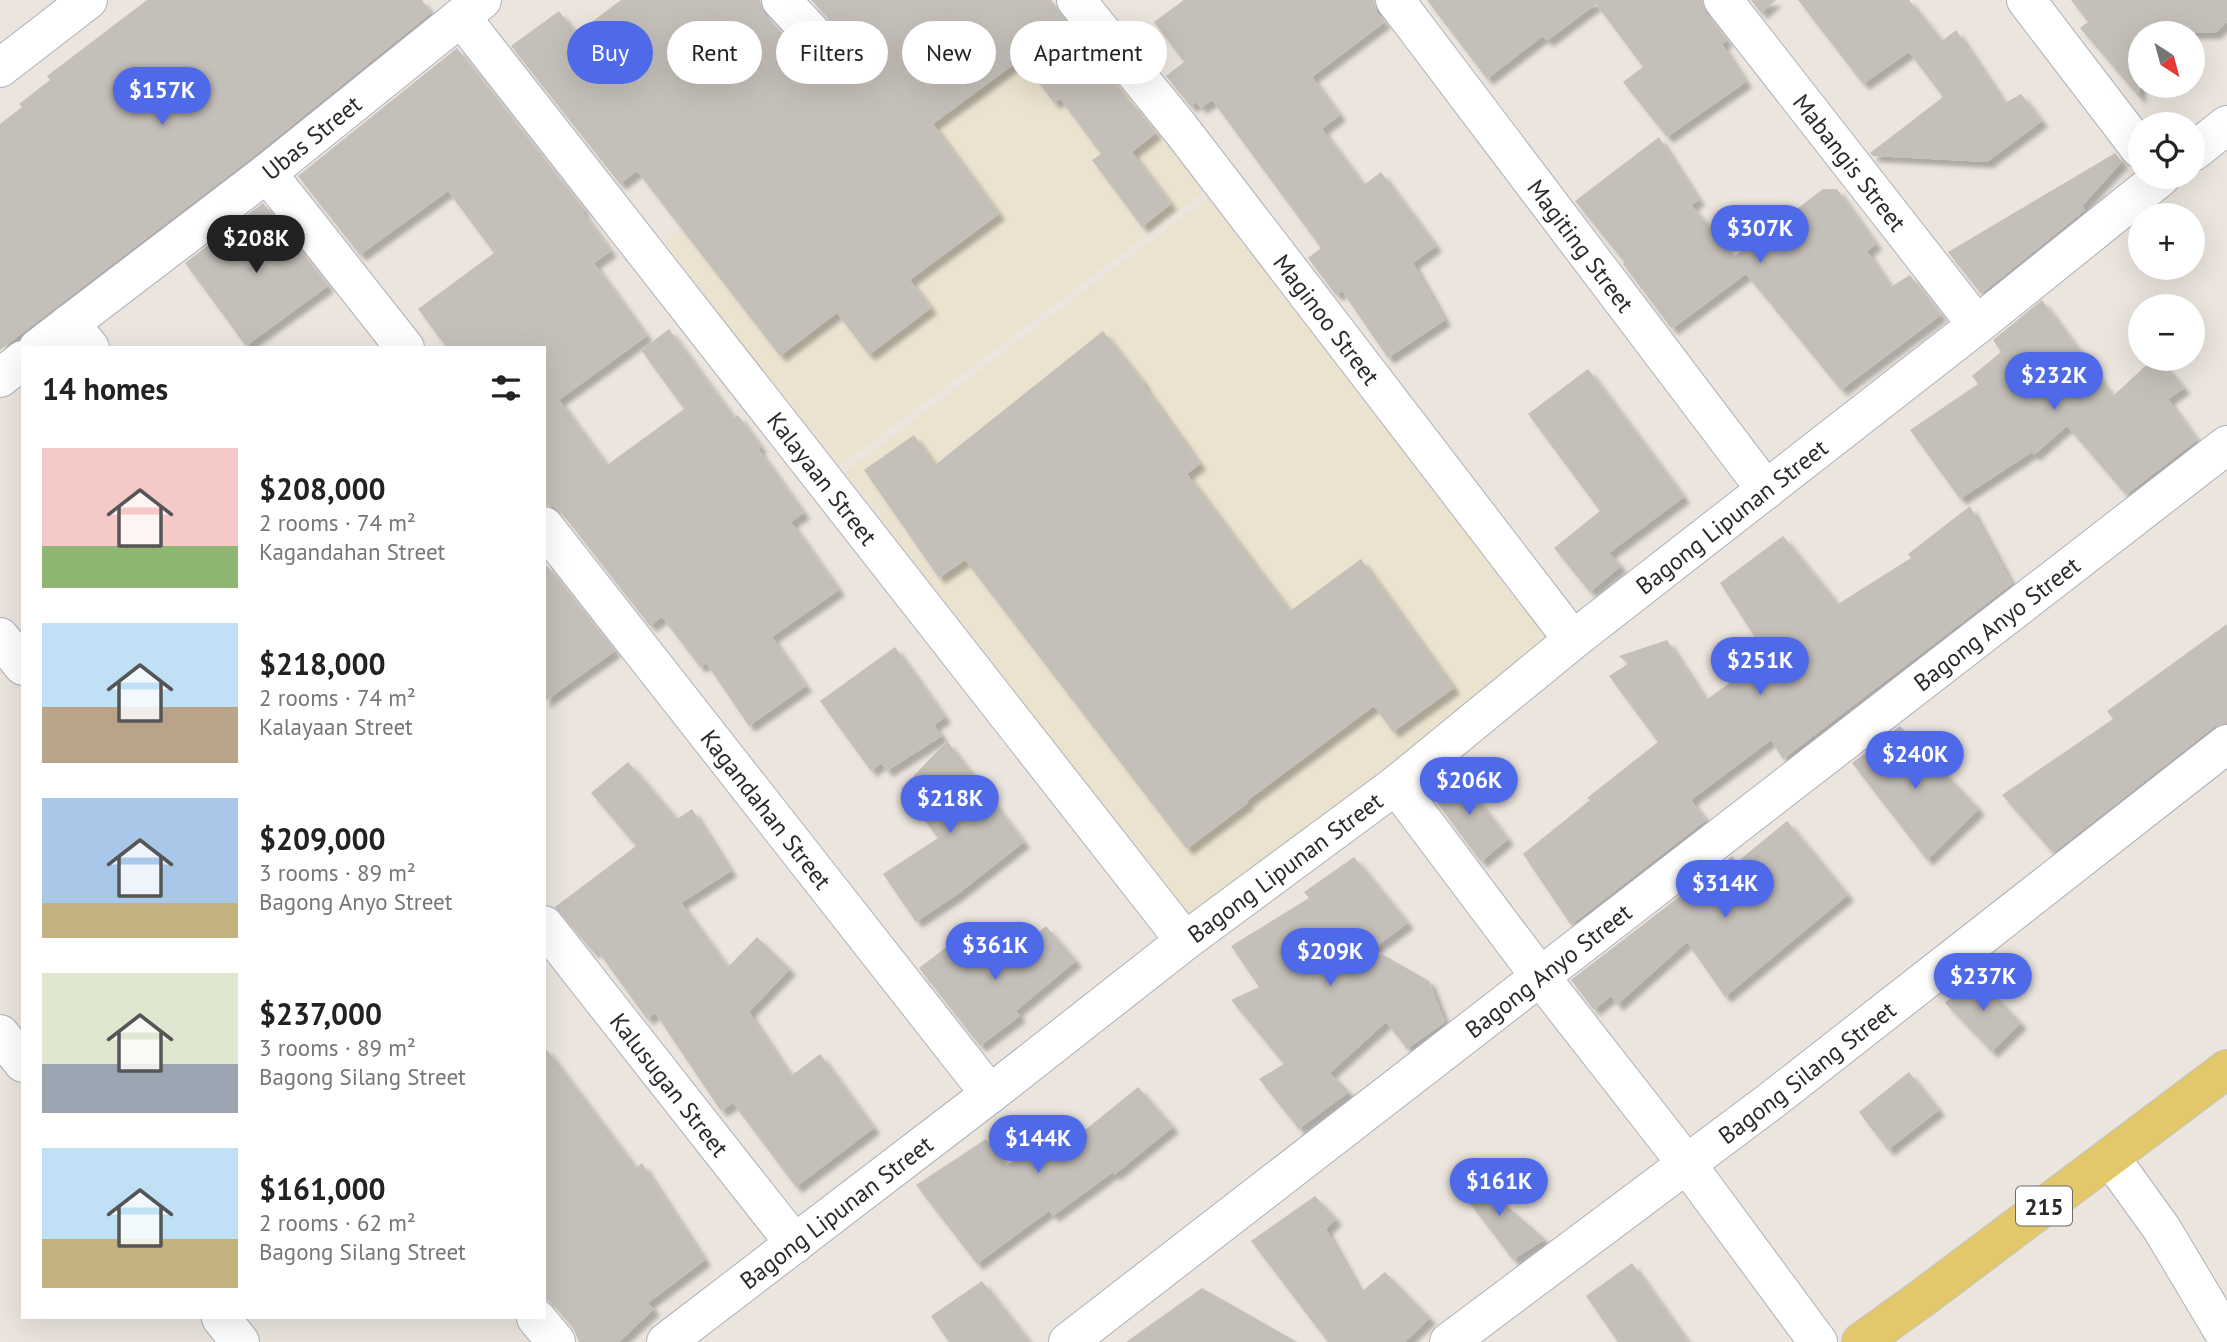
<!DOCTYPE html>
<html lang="en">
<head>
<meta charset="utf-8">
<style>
	:root { --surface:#fff; --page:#f6f6f6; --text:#222; --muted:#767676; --accent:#4e6ae8 }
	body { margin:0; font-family:"PT Sans",sans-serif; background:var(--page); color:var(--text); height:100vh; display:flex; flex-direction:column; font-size:26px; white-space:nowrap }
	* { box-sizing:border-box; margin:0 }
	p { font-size:23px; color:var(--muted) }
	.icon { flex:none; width:38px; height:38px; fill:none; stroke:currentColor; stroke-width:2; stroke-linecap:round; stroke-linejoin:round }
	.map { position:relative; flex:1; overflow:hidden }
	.details { position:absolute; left:21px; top:346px; width:525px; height:973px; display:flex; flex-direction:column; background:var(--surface); border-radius:0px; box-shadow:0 7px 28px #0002 }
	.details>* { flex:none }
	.banner { position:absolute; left:567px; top:21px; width:665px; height:63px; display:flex; gap:14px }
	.needle { width:46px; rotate:144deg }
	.buttons { position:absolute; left:2128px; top:21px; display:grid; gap:14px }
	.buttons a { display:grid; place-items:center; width:77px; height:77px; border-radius:50%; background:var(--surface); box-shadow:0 7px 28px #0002; font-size:35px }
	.price { position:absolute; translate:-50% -60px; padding:0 16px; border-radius:24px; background:var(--accent); color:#fff; font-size:23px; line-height:46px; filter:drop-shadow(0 2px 4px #0008) }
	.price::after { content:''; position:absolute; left:50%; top:42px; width:21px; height:16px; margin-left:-10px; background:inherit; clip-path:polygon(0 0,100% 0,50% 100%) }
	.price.on { background:#222; color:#fff }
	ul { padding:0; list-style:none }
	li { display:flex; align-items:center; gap:21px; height:175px; padding:0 21px }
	li span { display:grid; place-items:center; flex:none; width:196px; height:140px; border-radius:0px; color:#555 }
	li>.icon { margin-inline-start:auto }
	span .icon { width:84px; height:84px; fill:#fffc; stroke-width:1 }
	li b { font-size:30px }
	h2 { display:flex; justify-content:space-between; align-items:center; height:84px; padding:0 21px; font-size:30px }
	.chip { padding:0 24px; border-radius:32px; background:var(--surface); box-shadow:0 7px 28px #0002; font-size:24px; line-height:63px }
	.chip.on { background:var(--accent); color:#fff }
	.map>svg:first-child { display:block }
	.education { fill:#ebe2cf }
	.building { fill:#c4bfb9; filter:url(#shadow) }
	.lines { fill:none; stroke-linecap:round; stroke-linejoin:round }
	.minor-casing { stroke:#aeb0ba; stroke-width:40 }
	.major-casing { stroke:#c3c3c3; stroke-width:40 }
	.minor { stroke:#fff; stroke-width:38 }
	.major { stroke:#e3c76b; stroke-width:38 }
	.labels { text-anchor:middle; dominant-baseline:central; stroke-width:6; stroke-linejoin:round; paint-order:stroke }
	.shield { fill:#fff; stroke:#6a6a6a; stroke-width:2 }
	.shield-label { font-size:23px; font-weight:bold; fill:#2a2a2a }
	.street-label { font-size:24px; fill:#2a2a2a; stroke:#fff }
</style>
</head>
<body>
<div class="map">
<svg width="2227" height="1342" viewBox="0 0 2227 1342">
	<defs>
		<filter id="shadow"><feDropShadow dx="6" dy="6" stdDeviation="2" flood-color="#0004"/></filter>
	</defs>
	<rect width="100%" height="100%" fill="#ebe5de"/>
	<path class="education" d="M987,0H1066L1208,189L835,469L665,242Z
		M1213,194L1555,645L1188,924L845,472Z"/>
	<path class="building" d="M147,0H422L431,13L254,156L0,350V124L22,107L19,104L50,80L47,76Z
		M621,0H760L765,15L795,47L804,53H815L826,47L832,38V28L827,17L811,0H1051L1129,103L1131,102L1156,133L1132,152L1171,204L1142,227L1092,160L1101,154L1060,99L1054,103L1021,59L933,124L999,214L910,280L931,308L869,355L837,313L780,356L637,171L620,184L511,46L559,11L576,34Z
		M1184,0H1374L1377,13L1385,22L1312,77L1340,115L1322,129L1364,185L1381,172L1436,246L1413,263L1445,320L1388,358L1342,291L1336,295L1308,258L1321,248L1212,100L1201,108L1196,102L1191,107L1166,76L1184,62L1154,22Z
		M1427,0H1702L1706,13L1727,40L1722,44L1746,82L1667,137L1623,82L1643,67L1596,4L1547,41L1543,36L1487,79Z
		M1751,0H1776L1761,13Z
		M1798,0H1909L1942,41L1956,30L2005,103L2021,94L2042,121L1987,162L1873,156L1870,153L1943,97L1909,52L1863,84Z
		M2071,0H2227V22L2215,33H2140V98L2080,28L2088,22Z
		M457,48L584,210L582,211L611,251L594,263L647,336L559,400L607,465L684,409L641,350L669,329L734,418L738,415L761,447L758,449L804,513L791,522L839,590L772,637L806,686L749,726L706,663L700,667L662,617L650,626L561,512L553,506L544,505V348H447L418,309L494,253L448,191L360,255L298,176Z
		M1659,137L1699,200L1691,205L1734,257L1823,189H1837L1876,244L1867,251L1891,287L1910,275L1941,315L1841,390L1746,274L1672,329L1623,264L1625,263L1575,201Z
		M2115,153L2122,162L2082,206L2085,210L1981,294L1948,252Z
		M263,203L328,286L246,346L185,263Z
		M2042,300L2113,396L2153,359H2160L2184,388L2168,399L2197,440L2126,495L2067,426L2034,455L2032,452L1960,499L1910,430L1978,384L1972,376L2001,352L1993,340Z
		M1103,331L1144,383L1143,384L1200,464L1187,474L1290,611L1361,559L1454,688L1393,732L1374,706L1247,801L1248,803L1187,849L965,560L939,578L864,470L914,435L935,465Z
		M1588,369L1684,497L1609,553L1621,566L1590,592L1554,548L1600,511L1528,414Z
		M1970,506L2012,584L1783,759L1771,740L1691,800L1706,820L1571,925L1523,854L1590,800L1587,798L1658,742L1609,676L1628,664L1619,656L1667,640L1706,700L1767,656L1720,583L1783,536L1838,604L1911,558L1908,554Z
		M544,562L615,651L544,702Z
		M2227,624V723L2214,727L2053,853L2002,795L2113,719L2107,711Z
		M895,647L945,717L934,725L942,736L887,771L881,763L871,771L820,701Z
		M1900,726L1979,809L1927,860L1852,763Z
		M947,741L1024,842L958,894L916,922L883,874L938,838L901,789Z
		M628,762L677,819L692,809L731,871L681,903L728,967L757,937L790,969L749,1012L791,1076L820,1054L874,1128L796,1187L733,1103L721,1111L655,1013L647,1019L597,950L593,952L555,907L636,846L591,793Z
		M1457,773L1508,839L1481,862L1430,793Z
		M1787,821L1848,895L1725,997L1687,942L1617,1005L1611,996L1594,1010L1571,980L1732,856L1737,862Z
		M1354,857L1408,923L1373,949L1429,981L1445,1022L1407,1049L1386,1022L1330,1073L1349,1092L1299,1129L1259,1079L1284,1064L1231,1000L1259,987L1231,946L1309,898L1304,892Z
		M1046,926L1076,961L1016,1011L1020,1016L980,1046L919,968L961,936L989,974Z
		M1975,975L2021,1023L1992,1052L1945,1003Z
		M544,1046L636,1168L642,1163L705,1260L648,1303L654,1309L619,1342H579L573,1328L553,1304L544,1298Z
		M1909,1072L1939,1110L1888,1150L1859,1112Z
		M1138,1087L1173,1127L1114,1175L1113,1172L1053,1216L1049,1211L977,1264L916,1185L986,1139L1006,1166L1068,1121L1079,1135Z
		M1466,1171L1545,1239L1513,1260L1454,1182Z
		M1315,1196L1336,1219L1326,1229L1361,1292L1385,1272L1430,1318L1405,1342H1328L1251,1241Z
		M1632,1263L1688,1342H1618L1586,1296Z
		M982,1281L1030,1342H949L931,1316Z
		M1202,1288L1297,1342H1126Z"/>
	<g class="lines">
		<defs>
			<g id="minor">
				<path d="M781,0L811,32"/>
				<path id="s1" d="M1076,0L1180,128L1573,640"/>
				<path id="s2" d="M1395,0L1766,490"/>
				<path id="s3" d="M1723,0L1977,325"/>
				<path d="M2026,0L2140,149"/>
				<path id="s4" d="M461,17L1185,941"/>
				<path d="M0,68L88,0"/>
				<path d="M2193,152L2227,125"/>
				<path d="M267,173L405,348"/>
				<path d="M70,323L90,348"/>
				<path id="s5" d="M38,348L267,173L482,0"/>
				<path d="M0,378L23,360"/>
				<path id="s6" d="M544,526L990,1094"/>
				<path d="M0,637L23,666"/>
				<path d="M1396,785L1539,975L1686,1163L1818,1342"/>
				<path id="s7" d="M544,925L795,1244"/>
				<path d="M0,1034L23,1063"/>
				<path d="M2110,1157L2162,1229L2227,1338"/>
				<path d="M221,1318L240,1342"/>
				<path d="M536,1318L556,1342"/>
				<path id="s8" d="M666,1342L990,1094L1185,941L1396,785L1573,640L1977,325L2161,177"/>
				<path id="s9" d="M1068,1342L2227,445"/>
				<path id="s10" d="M1449,1342L1772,1100L2227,744"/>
			</g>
			<path id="major" d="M1861,1342L1921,1299L2227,1069"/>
		</defs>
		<use href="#minor" class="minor-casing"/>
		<use href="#major" class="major-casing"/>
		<use href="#minor" class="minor"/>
		<use href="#major" class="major"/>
	</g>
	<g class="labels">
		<rect class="shield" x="2016" y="1186.5" width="56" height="39" rx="5"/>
		<g class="shield-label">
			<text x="2044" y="1206">215</text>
		</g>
		<g class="street-label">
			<text stroke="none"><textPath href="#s5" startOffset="345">Ubas Street</textPath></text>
			<text stroke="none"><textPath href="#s3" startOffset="206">Mabangis Street</textPath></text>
			<text stroke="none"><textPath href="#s2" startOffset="308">Magiting Street</textPath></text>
			<text stroke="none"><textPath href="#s1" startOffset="406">Maginoo Street</textPath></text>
			<text stroke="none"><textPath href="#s4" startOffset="586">Kalayaan Street</textPath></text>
			<text stroke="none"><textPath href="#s8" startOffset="1348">Bagong Lipunan Street</textPath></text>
			<text stroke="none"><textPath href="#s9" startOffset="1174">Bagong Anyo Street</textPath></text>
			<text stroke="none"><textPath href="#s6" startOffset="360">Kagandahan Street</textPath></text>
			<text stroke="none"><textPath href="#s8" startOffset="780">Bagong Lipunan Street</textPath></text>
			<text stroke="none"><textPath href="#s9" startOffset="607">Bagong Anyo Street</textPath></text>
			<text stroke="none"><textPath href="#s10" startOffset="448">Bagong Silang Street</textPath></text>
			<text stroke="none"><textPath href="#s7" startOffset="203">Kalusugan Street</textPath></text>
			<text stroke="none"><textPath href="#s8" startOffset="214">Bagong Lipunan Street</textPath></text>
		</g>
	</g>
</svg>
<div class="buttons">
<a><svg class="needle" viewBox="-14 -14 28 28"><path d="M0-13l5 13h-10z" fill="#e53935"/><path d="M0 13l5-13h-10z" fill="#767676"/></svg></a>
<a><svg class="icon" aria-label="locate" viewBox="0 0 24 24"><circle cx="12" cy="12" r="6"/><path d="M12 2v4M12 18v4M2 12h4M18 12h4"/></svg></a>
<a>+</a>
<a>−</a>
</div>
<b class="price" style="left:162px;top:127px">$157K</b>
<b class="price" style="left:1760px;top:265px">$307K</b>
<b class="price on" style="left:256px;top:275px">$208K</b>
<b class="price" style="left:2054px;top:412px">$232K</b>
<b class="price" style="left:1760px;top:697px">$251K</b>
<b class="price" style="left:1915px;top:791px">$240K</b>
<b class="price" style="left:1469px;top:817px">$206K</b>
<b class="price" style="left:950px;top:835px">$218K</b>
<b class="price" style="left:1725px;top:920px">$314K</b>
<b class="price" style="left:995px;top:982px">$361K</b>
<b class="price" style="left:1330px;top:988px">$209K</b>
<b class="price" style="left:1983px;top:1013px">$237K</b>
<b class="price" style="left:1038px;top:1175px">$144K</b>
<b class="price" style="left:1499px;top:1218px">$161K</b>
<div class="banner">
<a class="chip on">Buy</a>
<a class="chip">Rent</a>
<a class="chip">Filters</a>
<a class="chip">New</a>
<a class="chip">Apartment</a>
</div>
<section class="details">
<h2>14 homes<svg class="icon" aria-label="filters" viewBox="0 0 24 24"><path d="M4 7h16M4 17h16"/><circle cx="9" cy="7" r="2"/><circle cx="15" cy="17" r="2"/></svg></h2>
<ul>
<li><span style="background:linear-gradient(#f6c9c9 70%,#8fb573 0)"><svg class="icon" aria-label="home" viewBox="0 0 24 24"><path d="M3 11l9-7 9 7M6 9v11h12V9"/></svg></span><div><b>$208,000</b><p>2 rooms · 74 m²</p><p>Kagandahan Street</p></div></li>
<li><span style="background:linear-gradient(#bfe0f5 60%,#b9a48a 0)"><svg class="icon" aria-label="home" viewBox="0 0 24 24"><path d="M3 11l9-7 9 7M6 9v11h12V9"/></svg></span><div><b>$218,000</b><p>2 rooms · 74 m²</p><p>Kalayaan Street</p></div></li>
<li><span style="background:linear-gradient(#a9c7e8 75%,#c2b280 0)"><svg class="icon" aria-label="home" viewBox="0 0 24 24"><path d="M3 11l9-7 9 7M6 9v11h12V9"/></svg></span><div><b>$209,000</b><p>3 rooms · 89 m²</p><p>Bagong Anyo Street</p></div></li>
<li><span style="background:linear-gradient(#dfe7d0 65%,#9aa5b1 0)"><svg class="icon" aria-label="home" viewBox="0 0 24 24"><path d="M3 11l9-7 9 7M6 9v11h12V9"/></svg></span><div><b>$237,000</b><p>3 rooms · 89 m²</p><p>Bagong Silang Street</p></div></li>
<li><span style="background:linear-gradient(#bfe0f5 65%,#c2b280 0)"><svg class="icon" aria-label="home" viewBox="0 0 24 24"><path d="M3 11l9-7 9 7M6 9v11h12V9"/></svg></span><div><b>$161,000</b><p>2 rooms · 62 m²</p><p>Bagong Silang Street</p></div></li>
</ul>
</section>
</div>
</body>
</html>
